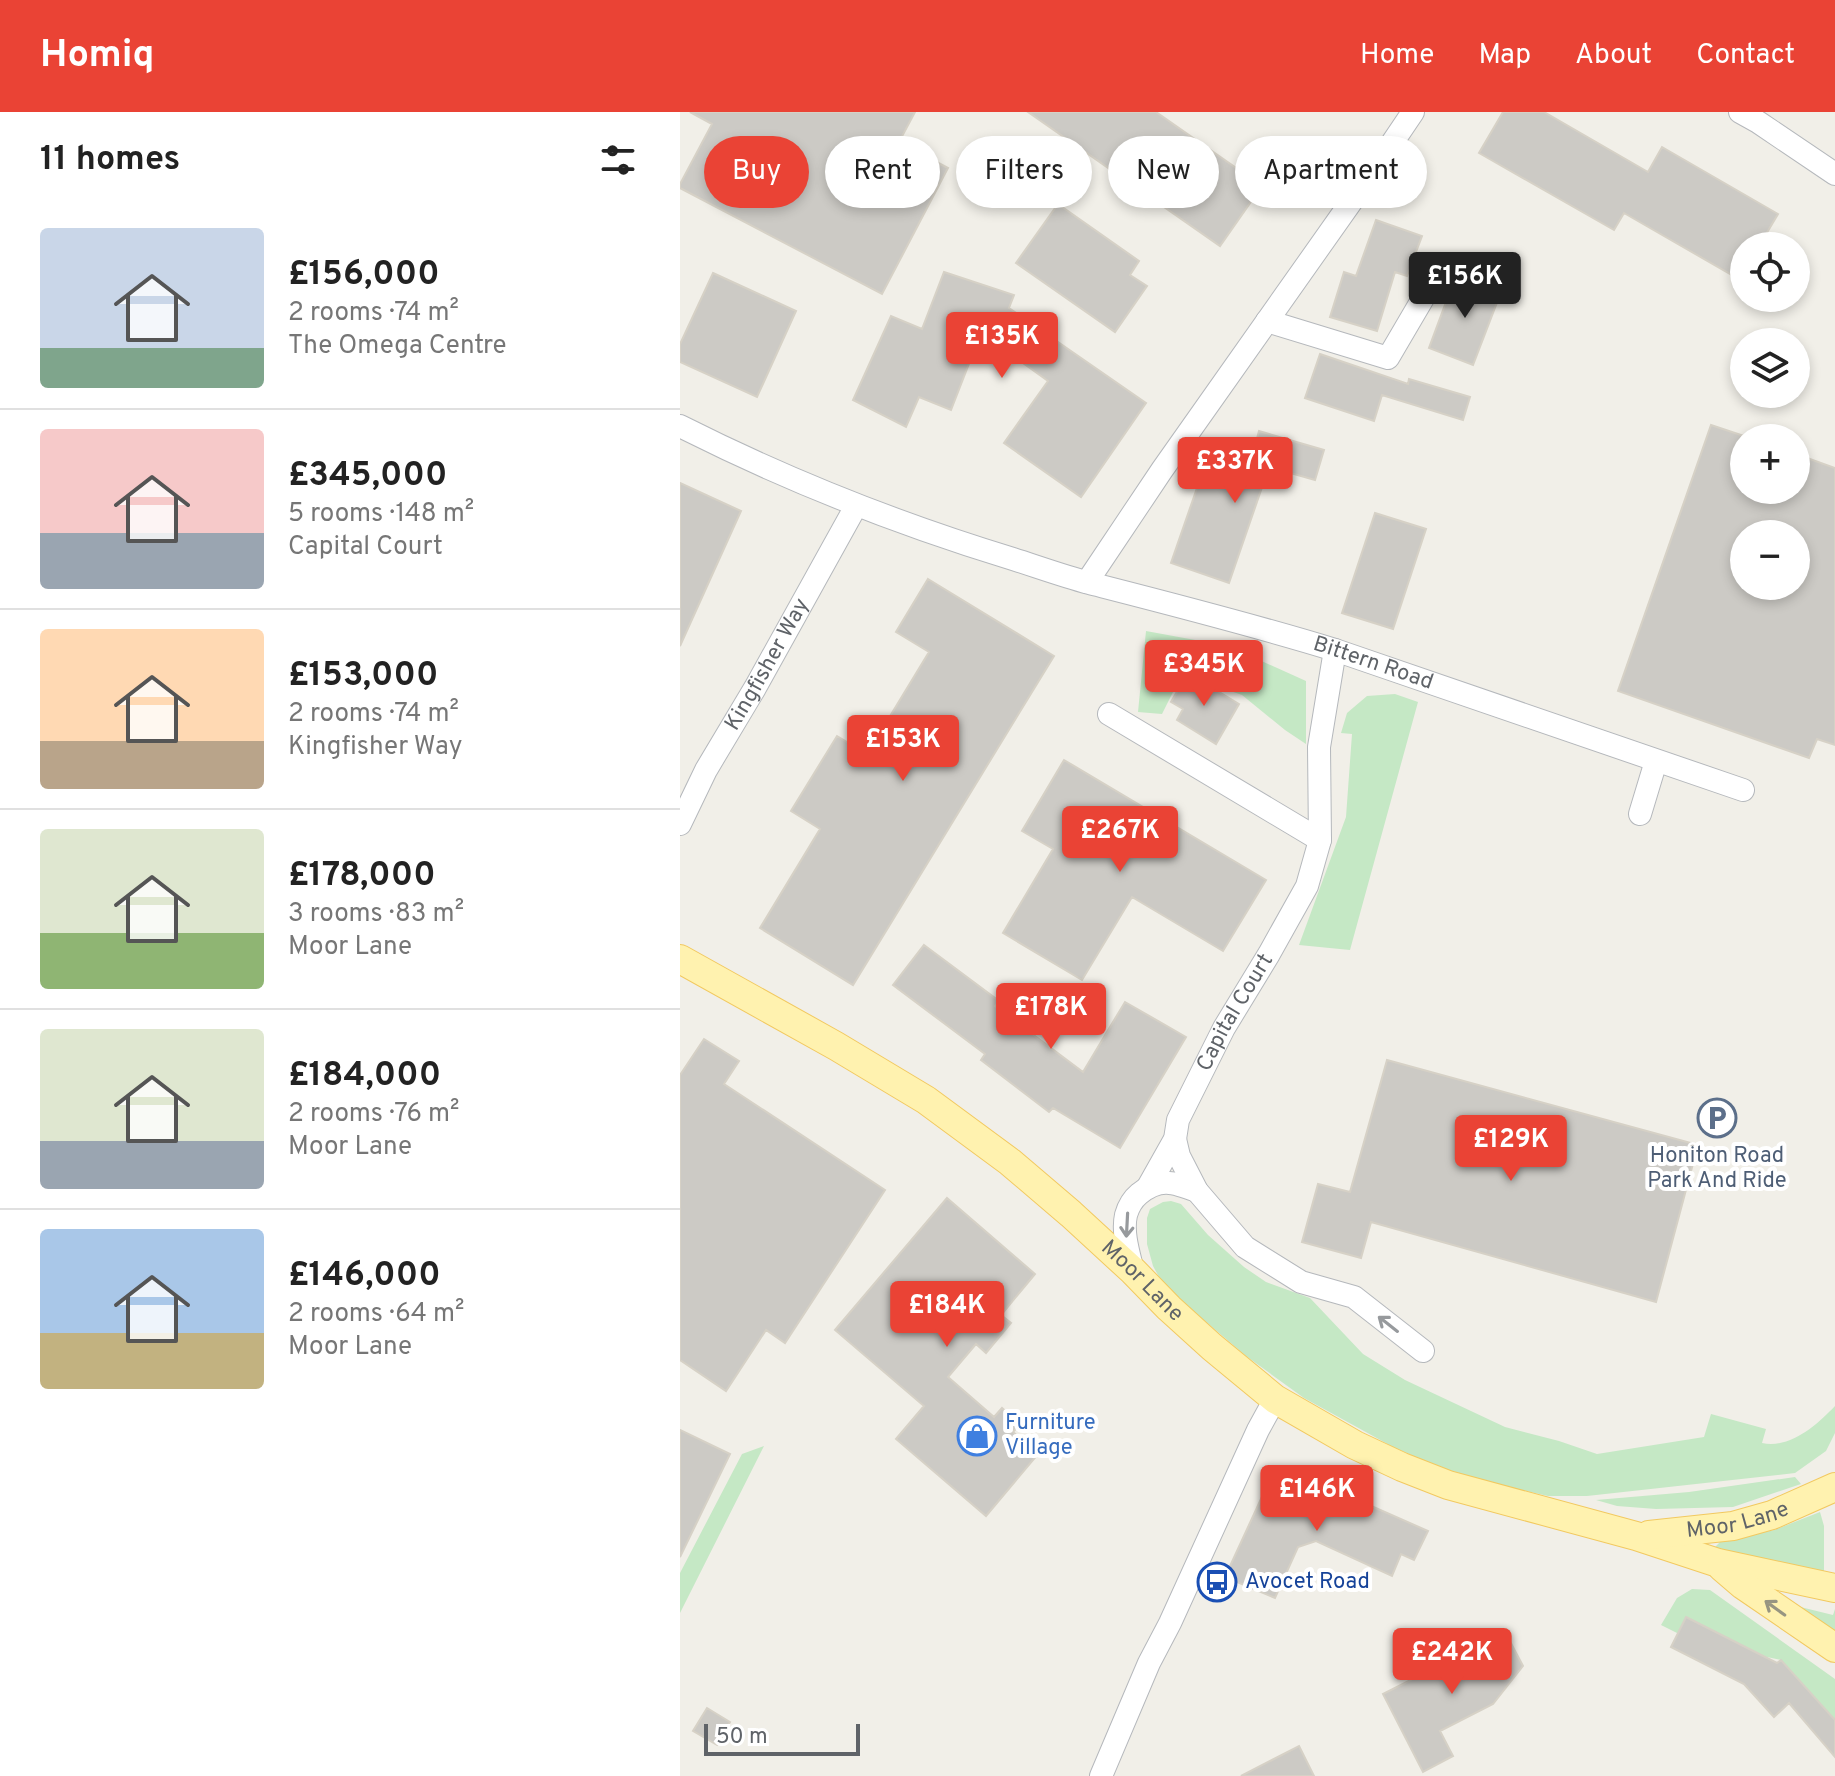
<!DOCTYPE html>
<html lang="en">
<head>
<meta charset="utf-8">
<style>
	:root { --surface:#fff; --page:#f6f6f6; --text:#222; --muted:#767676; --line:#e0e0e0; --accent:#ea4335 }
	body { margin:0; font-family:Overpass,sans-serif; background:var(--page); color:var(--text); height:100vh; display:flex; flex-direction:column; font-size:30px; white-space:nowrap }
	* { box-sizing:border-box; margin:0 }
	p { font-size:26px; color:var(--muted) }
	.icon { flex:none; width:44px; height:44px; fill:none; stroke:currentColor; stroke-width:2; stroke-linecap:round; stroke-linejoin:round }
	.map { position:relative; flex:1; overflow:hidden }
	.sheet { display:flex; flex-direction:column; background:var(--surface); width:680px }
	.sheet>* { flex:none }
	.banner { position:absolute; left:24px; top:24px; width:760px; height:72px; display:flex; gap:16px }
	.tools { position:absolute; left:1050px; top:120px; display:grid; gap:16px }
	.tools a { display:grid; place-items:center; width:80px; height:80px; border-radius:50%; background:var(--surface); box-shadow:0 4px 12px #0003; font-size:40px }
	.scale { position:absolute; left:24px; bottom:20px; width:156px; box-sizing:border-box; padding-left:8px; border:4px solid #5f6368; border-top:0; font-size:22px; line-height:28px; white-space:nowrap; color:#5f6368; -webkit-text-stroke:6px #fff; paint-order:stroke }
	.price { position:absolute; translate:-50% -68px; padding:0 18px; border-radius:8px; background:var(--accent); color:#fff; font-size:26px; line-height:52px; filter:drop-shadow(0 2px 4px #0008) }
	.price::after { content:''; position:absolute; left:50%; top:48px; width:24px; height:18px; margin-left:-12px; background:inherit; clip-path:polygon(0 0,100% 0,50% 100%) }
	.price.active { background:#222; color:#fff }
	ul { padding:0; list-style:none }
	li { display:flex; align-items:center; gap:24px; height:200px; padding:0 40px }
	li+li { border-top:2px solid var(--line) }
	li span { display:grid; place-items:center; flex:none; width:224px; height:160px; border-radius:8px; color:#555 }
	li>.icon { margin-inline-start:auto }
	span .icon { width:96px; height:96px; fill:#fffc; stroke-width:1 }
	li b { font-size:34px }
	h2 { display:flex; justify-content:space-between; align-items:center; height:96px; padding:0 40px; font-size:34px }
	.chip { padding:0 28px; border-radius:36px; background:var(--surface); box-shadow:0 4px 12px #0003; font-size:28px; line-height:72px }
	.chip.active { background:var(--accent); color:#fff }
	header { display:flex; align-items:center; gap:48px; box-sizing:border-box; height:112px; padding:0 40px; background:var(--accent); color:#fff }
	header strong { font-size:38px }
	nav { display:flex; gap:44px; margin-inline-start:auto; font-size:28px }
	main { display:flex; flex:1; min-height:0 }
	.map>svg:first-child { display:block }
	.green { fill:#c5e8c5 }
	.building { fill:#cccac5; stroke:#d6d1c6; stroke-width:2; fill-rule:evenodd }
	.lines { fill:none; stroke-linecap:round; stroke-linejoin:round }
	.minor-casing { stroke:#b5b8bc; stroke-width:24 }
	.major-casing { stroke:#f2c960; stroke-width:30 }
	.minor { stroke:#fff; stroke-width:22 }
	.major { stroke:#fff2af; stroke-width:28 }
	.oneway { stroke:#979a9d }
	.oneway2 { stroke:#979581 }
	.labels { text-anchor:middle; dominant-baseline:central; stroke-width:8; stroke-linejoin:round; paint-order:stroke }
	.street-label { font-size:22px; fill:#5f6368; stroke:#fff }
	.service-label { font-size:22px; fill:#4e5e75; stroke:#fff }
	.shop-label { font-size:22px; fill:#366cbe; stroke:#fff; text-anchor:start }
	.transit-label { font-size:22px; fill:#164399; stroke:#fff; text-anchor:start }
</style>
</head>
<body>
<header>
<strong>Homiq</strong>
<nav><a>Home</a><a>Map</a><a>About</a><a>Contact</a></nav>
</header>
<main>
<section class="sheet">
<h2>11 homes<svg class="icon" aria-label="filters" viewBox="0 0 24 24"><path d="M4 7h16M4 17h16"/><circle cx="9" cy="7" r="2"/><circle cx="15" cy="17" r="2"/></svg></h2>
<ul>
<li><span style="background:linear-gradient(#c9d6e8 75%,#7fa58c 0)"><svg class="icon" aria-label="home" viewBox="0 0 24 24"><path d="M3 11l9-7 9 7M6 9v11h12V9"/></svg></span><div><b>£156,000</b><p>2 rooms · 74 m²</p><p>The Omega Centre</p></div></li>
<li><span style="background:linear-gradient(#f6c9c9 65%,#9aa5b1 0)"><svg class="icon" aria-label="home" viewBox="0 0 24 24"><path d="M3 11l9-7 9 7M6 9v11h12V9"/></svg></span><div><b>£345,000</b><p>5 rooms · 148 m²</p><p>Capital Court</p></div></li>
<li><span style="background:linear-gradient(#ffd9b3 70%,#b9a48a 0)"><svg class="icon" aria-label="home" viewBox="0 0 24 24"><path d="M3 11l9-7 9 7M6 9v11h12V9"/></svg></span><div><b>£153,000</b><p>2 rooms · 74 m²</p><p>Kingfisher Way</p></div></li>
<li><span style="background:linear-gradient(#dfe7d0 65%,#8fb573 0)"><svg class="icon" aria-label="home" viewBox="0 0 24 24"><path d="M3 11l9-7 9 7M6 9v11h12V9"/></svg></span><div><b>£178,000</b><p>3 rooms · 83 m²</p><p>Moor Lane</p></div></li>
<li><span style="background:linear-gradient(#dfe7d0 70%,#9aa5b1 0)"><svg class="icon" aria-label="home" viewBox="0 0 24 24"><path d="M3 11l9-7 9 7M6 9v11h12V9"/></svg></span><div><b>£184,000</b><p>2 rooms · 76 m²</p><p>Moor Lane</p></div></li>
<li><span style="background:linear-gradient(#a9c7e8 65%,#c2b280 0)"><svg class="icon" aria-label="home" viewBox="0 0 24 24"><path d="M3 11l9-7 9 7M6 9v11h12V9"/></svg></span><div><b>£146,000</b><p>2 rooms · 64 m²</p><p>Moor Lane</p></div></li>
</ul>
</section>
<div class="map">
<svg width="1155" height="1664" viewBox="0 0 1155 1664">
	<rect width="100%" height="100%" fill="#f1efe8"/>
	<path class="green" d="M466,519L548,534L626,569V632L605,618L562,583L502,562L482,602L458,600Z
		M715,582L738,590L670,838L619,833L666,705L672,622L661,621L667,601L687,584Z
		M491,1089L501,1092L528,1123L564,1155L586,1170L630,1186L683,1242L725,1268L825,1315L879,1329L917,1342L1024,1325L1031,1302L1086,1317L1082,1331C1110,1337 1137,1313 1155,1294V1321L1146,1339L1115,1361L907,1384H868L815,1372L756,1354L713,1335L624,1286L566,1244L484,1174L473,1154L467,1132V1106L470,1097L483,1090Z
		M84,1334L0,1501V1461L62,1342Z
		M1115,1365L1121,1372L1053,1395L976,1397L937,1394L916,1388L1009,1380Z
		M1140,1400L1144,1414V1460L1033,1437L1040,1430L1094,1418Z
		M1012,1477L1030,1478L1155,1567V1608L1101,1548L1082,1544L1007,1505L999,1522L981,1513L997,1486Z
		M1100,1490L1153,1503L1155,1497V1526Z"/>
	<path class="building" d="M10,0H235L219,30L268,56L202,182L0,76V72L32,12Z
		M348,0H476L582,74L540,134Z
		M823,0H864L968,60L982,35L1098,102L1079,134H1064V170L944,101L934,118L799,41Z
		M378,92L459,149L450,163L467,174L435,220L336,151Z
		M696,108L742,124L727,164L715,160L697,219L650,205L664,160L676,164Z
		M264,160L334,183L329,196L466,291L401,385L324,331L368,269L315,231L308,249L292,244L271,298L239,285L226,315L173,288L211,204L242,217Z
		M33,161L116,199L77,285L0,250V232Z
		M776,163L821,180L793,253L749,236Z
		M640,242L728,272L729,267L790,285L783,308L702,283L694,309L625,286Z
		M1031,313L1064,324V378H1116V342L1155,356V633L1137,627L1129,646L938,579ZM1064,422H1116V474H1064Z
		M579,319L644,338L635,368L589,355L549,471L491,451L526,350L567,364Z
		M0,371L61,399L0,534Z
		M695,401L746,417L713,517L662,501Z
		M248,467L374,544L173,873L80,816L140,717L111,699L157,624L187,642L249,540L216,520Z
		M508,561L559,592L536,632L497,608L503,597L491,590Z
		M384,648L586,768L543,839L452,785L402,868L323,821L373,737L342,719Z
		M244,833L319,889L315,894L403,960L445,890L506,925L440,1036L373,996L369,1000L301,948L305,942L213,873Z
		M24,927L59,949L44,972L205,1078L105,1231L86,1218L46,1279L0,1248V963Z
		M707,948L1018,1033L976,1190L691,1110L681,1146L622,1130L638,1072L670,1080Z
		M267,1086L355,1162L321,1203L331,1211L306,1241L296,1232L268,1265L314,1305L322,1296L340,1312L333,1320L358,1342L306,1404L216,1327L244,1294L155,1218Z
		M0,1318L50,1342L0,1445Z
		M621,1363L748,1419L734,1448L721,1442L712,1464L636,1429L618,1435L595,1486L545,1465L586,1376Z
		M1006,1505L1097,1551L1101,1548L1155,1608V1645L1109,1591L1094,1605L1064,1572L991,1535Z
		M825,1520L843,1554L813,1592L760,1619L773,1644L743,1660L703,1582Z
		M27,1596L50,1610L37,1633L13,1619Z
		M619,1634L634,1664H561Z"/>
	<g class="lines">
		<defs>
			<g id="minor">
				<path d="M1060,0L1078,10L1155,62"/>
				<path d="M587,209L708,246L752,171"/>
				<path id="s1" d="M0,314C107,368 218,412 333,447C358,455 383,464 409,471C491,492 574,513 655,538L1063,678"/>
				<path d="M407,470L482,358L700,49L733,0"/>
				<path d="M429,602L640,728"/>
				<path d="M960,702L976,649"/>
				<path id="s2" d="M0,712L26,658L75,576L176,394"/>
				<path d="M495,1027L499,1044L517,1079L565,1135L621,1170L674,1185L743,1239"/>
				<path id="s3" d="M468,1075L495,1027L498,1008L544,916L589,842L627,774L640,728L639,635L655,538"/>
				<path d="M453,1159C449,1142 442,1121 446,1103C448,1096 453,1087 459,1082C480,1065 493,1070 517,1079"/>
				<path d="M421,1664L469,1551L490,1511L578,1318L595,1287"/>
			</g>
			<g id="major">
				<path id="s4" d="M0,847L156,934L246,988L330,1050L391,1102L453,1159L489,1196L532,1235L595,1287L675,1333L722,1355L768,1373L956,1424L1038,1451L1155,1476"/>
				<path id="s5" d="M969,1423L1053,1414L1092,1403L1155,1375"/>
				<path d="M1042,1455L1063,1473L1155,1536"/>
			</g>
		</defs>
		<use href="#minor" class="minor-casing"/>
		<use href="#major" class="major-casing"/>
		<use href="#minor" class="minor"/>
		<use href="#major" class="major"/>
	</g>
	<defs><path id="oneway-shaft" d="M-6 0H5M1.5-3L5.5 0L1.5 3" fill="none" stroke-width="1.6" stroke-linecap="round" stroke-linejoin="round" transform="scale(2)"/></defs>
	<g class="oneway">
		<use href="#oneway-shaft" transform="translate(447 1113) rotate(93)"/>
		<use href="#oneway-shaft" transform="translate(708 1212) rotate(-142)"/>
	</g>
	<use class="oneway2" href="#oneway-shaft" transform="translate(1095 1496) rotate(-144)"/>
	<defs>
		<symbol id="parking-ring" viewBox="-11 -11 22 22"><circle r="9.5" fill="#fff" stroke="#5c6f8a" stroke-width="1.5"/><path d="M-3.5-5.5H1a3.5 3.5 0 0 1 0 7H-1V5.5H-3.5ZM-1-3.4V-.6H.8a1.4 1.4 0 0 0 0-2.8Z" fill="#5c6f8a"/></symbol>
		<symbol id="shop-ring" viewBox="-11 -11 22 22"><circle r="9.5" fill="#fff" stroke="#3f7fe0" stroke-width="1.5"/><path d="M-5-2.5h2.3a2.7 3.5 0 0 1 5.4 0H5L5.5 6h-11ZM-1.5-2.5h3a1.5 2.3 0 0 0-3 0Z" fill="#3f7fe0"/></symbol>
		<symbol id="bus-ring" viewBox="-11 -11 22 22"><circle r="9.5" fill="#fff" stroke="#1a4fb4" stroke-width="1.5"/><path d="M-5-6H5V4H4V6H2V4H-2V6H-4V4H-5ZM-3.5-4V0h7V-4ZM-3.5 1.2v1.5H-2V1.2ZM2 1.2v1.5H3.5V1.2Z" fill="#1a4fb4"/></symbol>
	</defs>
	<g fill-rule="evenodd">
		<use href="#parking-ring" x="1015" y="984" width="44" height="44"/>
		<use href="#shop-ring" x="275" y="1302" width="44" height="44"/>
		<use href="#bus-ring" x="515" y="1448" width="44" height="44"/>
	</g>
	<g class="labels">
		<g class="street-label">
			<text stroke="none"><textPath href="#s2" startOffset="182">Kingfisher Way</textPath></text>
			<text stroke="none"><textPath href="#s1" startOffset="734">Bittern Road</textPath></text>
			<text stroke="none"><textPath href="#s3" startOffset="196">Capital Court</textPath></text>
			<text stroke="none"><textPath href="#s4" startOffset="566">Moor Lane</textPath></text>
			<text stroke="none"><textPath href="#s5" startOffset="90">Moor Lane</textPath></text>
		</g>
		<g class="service-label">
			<text x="1037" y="1044">Honiton Road<tspan x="1037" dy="25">Park And Ride</tspan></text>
		</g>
		<g class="shop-label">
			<text x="325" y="1311">Furniture<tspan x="325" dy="25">Village</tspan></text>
		</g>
		<g class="transit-label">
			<text x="565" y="1470">Avocet Road</text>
		</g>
	</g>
</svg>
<div class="tools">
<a><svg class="icon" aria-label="locate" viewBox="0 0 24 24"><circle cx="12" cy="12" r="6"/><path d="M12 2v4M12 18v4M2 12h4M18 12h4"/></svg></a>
<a><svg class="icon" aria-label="layers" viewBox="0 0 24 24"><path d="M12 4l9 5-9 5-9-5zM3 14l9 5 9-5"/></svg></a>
<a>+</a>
<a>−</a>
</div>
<div class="scale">50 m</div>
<b class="price active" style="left:785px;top:208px">£156K</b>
<b class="price" style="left:322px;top:268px">£135K</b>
<b class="price" style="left:555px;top:393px">£337K</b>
<b class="price" style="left:524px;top:596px">£345K</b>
<b class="price" style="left:223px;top:671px">£153K</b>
<b class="price" style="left:440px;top:762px">£267K</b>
<b class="price" style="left:371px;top:939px">£178K</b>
<b class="price" style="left:831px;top:1071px">£129K</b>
<b class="price" style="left:267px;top:1237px">£184K</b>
<b class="price" style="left:637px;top:1421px">£146K</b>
<b class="price" style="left:772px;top:1584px">£242K</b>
<div class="banner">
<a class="chip active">Buy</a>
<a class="chip">Rent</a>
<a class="chip">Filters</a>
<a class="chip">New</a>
<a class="chip">Apartment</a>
</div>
</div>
</main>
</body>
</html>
